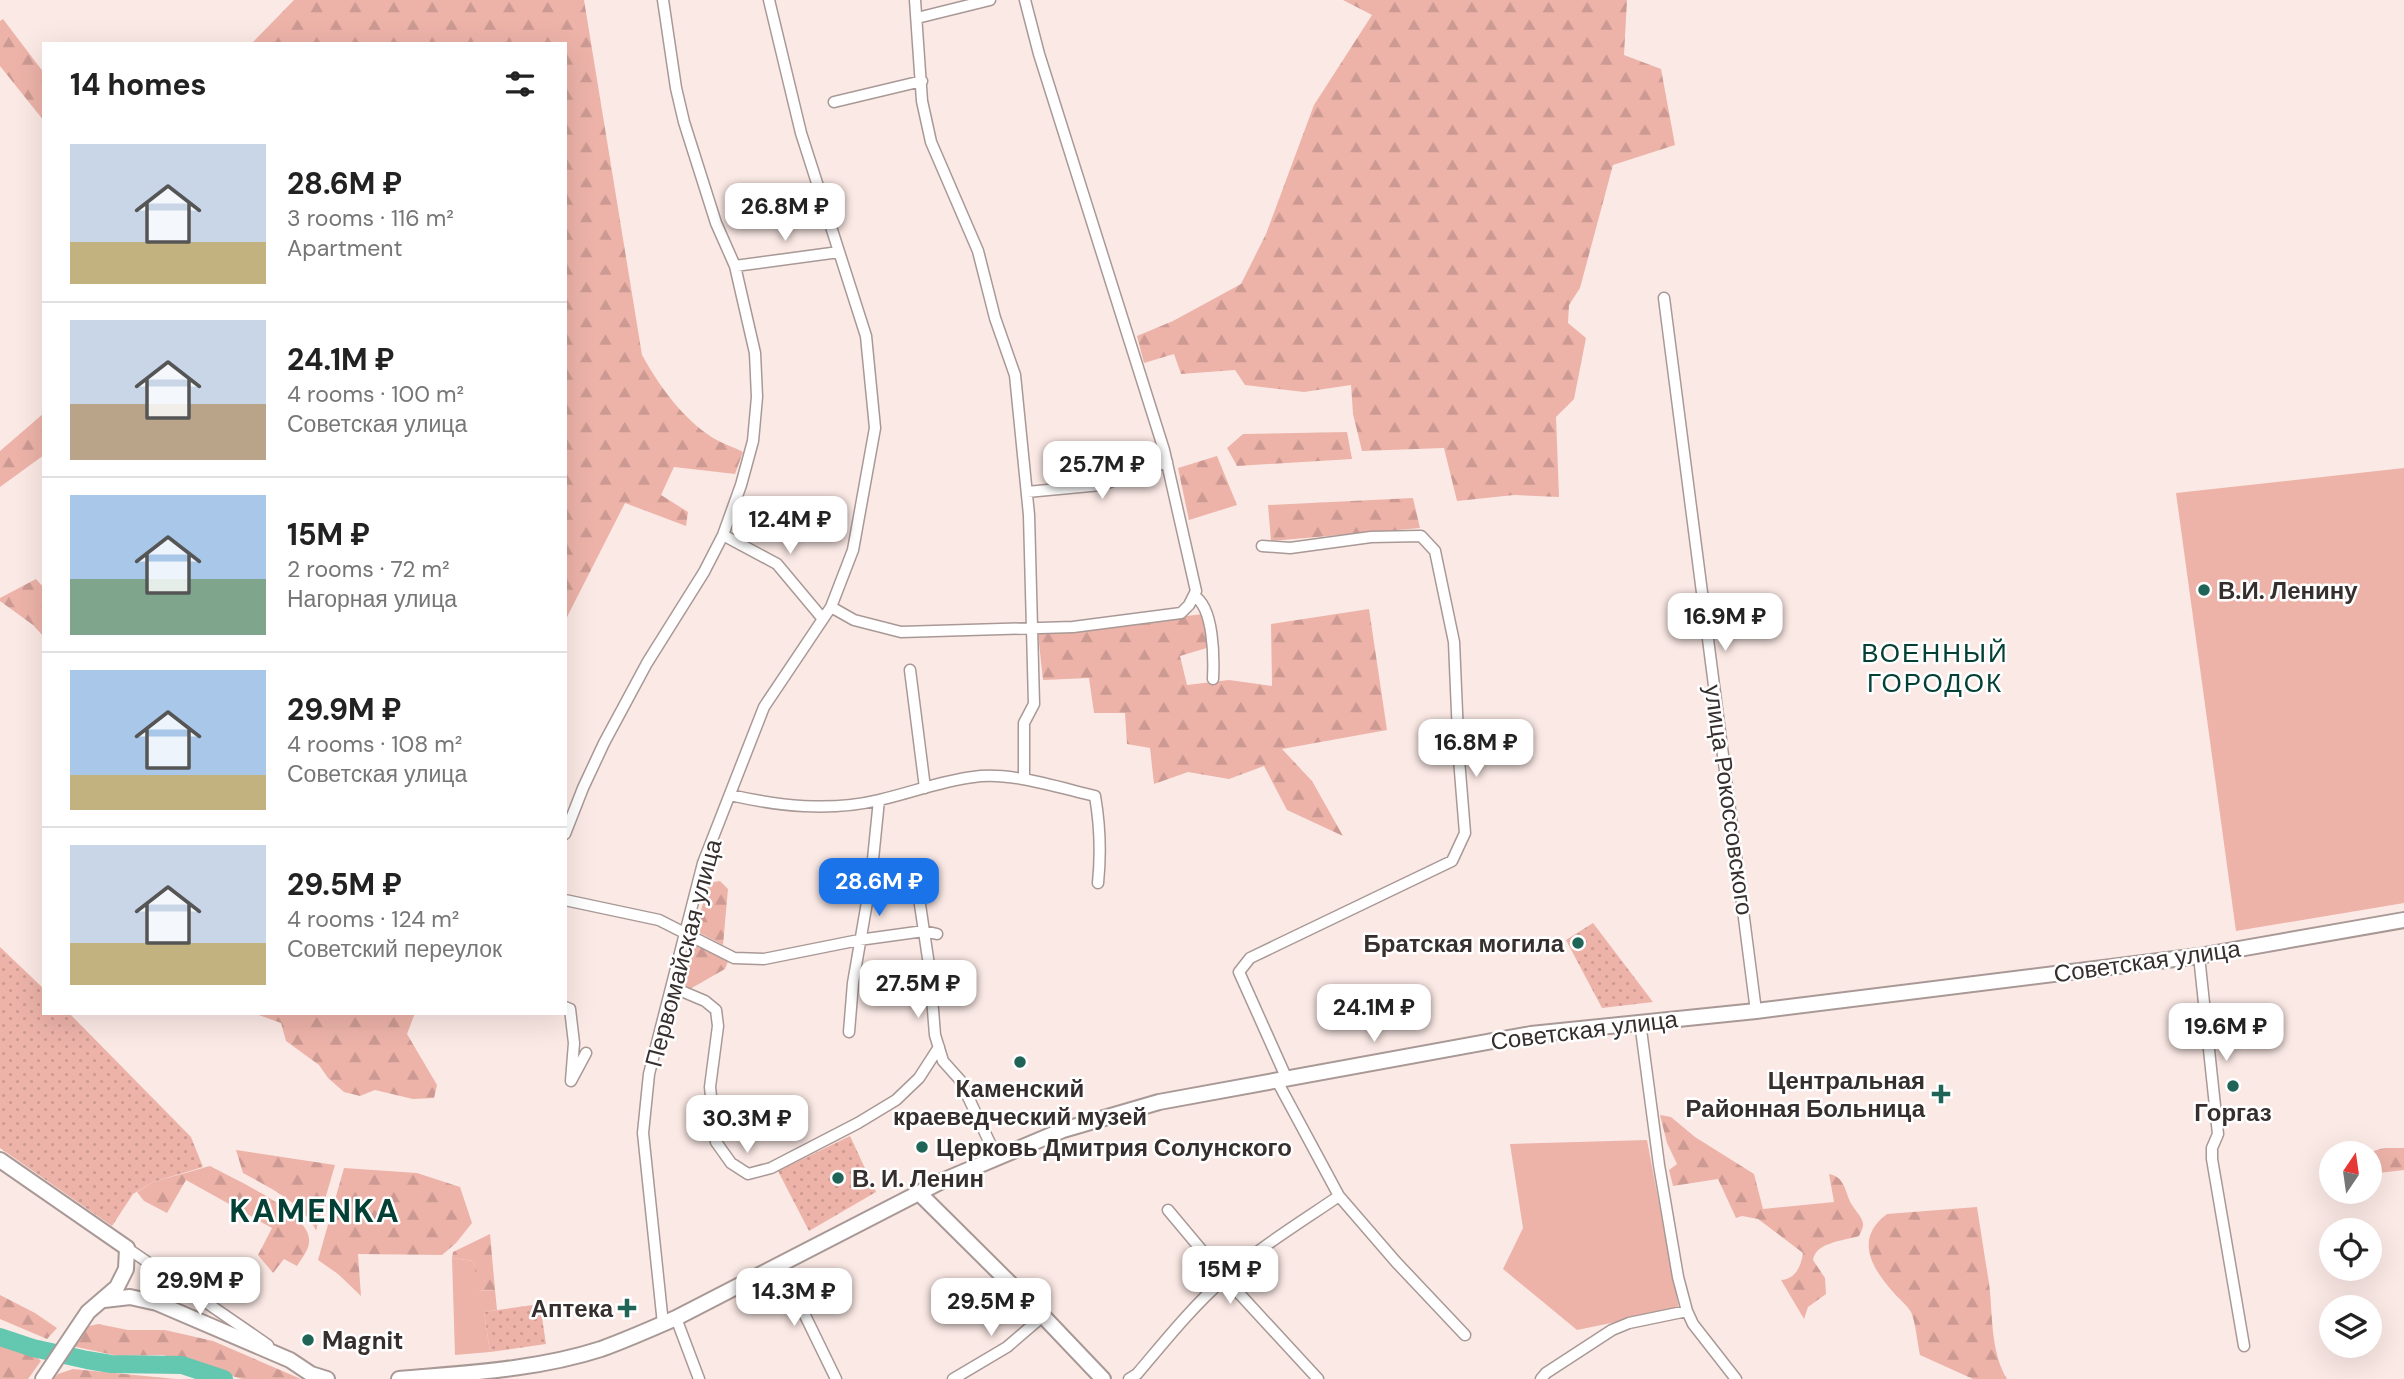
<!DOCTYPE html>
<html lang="en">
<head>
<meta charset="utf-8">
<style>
	:root { --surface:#fff; --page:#f6f6f6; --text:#222; --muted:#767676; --line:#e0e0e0; --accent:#1a73e8 }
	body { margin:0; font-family:"DM Sans",sans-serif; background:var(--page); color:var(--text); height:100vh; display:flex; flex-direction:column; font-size:26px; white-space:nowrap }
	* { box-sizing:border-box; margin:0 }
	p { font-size:23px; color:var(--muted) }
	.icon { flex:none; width:38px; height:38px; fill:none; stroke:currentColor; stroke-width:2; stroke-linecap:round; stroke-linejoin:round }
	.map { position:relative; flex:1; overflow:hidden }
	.panel { position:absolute; left:42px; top:42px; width:525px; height:973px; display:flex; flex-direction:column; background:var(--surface); border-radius:0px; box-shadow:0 7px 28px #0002 }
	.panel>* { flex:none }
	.needle { width:46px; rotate:13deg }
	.buttons { position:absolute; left:2319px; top:1141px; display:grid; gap:14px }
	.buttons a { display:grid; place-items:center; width:63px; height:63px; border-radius:50%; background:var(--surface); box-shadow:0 7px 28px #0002; font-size:35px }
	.price { position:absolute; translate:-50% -60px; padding:0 16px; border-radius:14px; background:#fff; color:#222; font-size:23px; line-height:46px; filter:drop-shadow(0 2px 4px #0008) }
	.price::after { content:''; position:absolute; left:50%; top:42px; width:21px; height:16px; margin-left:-10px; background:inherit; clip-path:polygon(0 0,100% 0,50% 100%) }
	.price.current { background:var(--accent); color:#fff }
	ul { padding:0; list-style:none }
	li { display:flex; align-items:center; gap:21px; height:175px; padding:0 28px }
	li+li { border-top:2px solid var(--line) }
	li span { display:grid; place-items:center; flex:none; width:196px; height:140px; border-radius:0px; color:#555 }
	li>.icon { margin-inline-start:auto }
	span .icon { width:84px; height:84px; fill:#fffc; stroke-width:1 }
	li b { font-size:30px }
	h2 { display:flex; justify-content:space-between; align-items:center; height:84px; padding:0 28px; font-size:30px }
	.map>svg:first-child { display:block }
	.grass { fill:#edb3a9 }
	.forest { fill:url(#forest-firs) }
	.park { fill:url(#park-dots) }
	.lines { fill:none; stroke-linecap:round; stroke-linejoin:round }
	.river { stroke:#64c7b0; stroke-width:18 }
	.street-casing { stroke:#a99996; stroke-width:13 }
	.secondary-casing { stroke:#a99996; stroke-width:18 }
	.street { stroke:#fff; stroke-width:10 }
	.secondary { stroke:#fff; stroke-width:14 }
	.poi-dot { fill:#1f6456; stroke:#fff; stroke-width:2.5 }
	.labels { text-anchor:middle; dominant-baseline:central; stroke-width:5; stroke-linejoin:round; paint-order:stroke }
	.poi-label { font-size:24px; font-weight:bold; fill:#362f2e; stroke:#fff; text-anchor:start }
	.street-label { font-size:24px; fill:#362f2e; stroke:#fff }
	.neighbourhood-label { font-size:26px; letter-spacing:2px; fill:#044035; stroke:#fff }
	.district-label { font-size:32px; font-weight:bold; letter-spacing:2px; fill:#044035; stroke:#fff }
</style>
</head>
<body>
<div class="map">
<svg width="2404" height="1379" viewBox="0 0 2404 1379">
	<defs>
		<pattern id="forest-firs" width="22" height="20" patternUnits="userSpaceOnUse" patternTransform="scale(1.75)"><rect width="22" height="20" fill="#edb3a9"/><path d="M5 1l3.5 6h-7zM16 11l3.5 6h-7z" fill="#cc9a92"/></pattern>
		<pattern id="park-dots" width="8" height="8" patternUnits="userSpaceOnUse" patternTransform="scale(1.75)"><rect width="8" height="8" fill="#edb3a9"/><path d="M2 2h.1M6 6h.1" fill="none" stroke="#cc9a92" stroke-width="1.8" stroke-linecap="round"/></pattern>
	</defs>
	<rect width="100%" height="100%" fill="#fbe9e5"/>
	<path class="grass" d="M2404,468V903L2236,931L2176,493Z
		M1647,1140L1679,1309L1577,1330L1503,1269L1523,1228L1510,1144Z
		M452,1258L474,1261L478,1291L495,1290L497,1310L484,1312L490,1352L455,1355Z"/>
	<path class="forest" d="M294,0H584L642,355C660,387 682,418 713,438C723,444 734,447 743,452L735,474L674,467L661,495L688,512L686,526L625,503L566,619L565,44H251Z
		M1343,0H1627L1624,55L1661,69L1675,145L1613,165L1580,288L1569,305L1568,323L1586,338L1574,399L1556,417L1559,497L1514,495L1457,501L1444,448L1362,451L1353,414L1351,385L1304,392L1245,385L1235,370L1181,374L1174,354L1144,363L1137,336L1173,321L1241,284L1266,234L1314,105L1372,15Z
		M3,19L44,73V121L0,66V21Z
		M44,413V455L0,487V451Z
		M1347,432L1352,459L1237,466L1227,448L1243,434Z
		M1217,456L1237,505L1189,520L1178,468Z
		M1413,498L1420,528L1271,541L1268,505Z
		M36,579L44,588V637L33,625L0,601V598Z
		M1369,609L1387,730L1282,749L1312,781L1343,836L1287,810L1264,766L1229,779L1188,772L1154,784L1150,748L1127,744L1125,713H1094L1089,678L1043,680L1038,634L1203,614L1210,647L1180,656L1187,685L1229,680L1272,686L1271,624Z
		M720,881L728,889L723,945L696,931L708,883Z
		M691,940L729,959L725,969L690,989L683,983Z
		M253,1013H415L407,1034L437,1085L434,1098L413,1099L375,1090L360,1096L344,1092L328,1078L319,1065L286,1041L281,1023Z
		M1660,1115L1671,1117L1695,1137L1754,1174L1763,1209L1834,1202L1829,1174C1846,1177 1845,1194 1852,1205C1855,1210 1860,1215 1862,1220C1865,1226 1861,1231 1859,1236C1843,1241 1816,1242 1813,1260L1825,1278L1826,1294L1808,1307L1804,1319L1781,1280C1796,1279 1801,1266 1803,1253L1758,1219L1742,1216L1736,1218L1718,1179L1673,1186L1669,1170L1677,1164L1667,1143Z
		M2384,1148H2404V1170L2370,1174V1153H2367Z
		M236,1150L335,1165L316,1230C301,1202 270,1188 243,1173Z
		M210,1166C232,1178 313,1214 309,1242C309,1250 301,1259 297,1266L284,1259L273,1273L258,1255L272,1228L186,1180L167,1213L144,1201L137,1192L153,1182Z
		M344,1168L417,1173L460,1187L472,1223L456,1243L442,1255L358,1254L361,1296L338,1274L318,1260Z
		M1977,1207C1981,1233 1985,1258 1989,1283C1993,1314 1990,1351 2007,1379H1973L1920,1355C1917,1341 1916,1324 1911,1312C1907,1305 1898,1298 1893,1292C1870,1266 1855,1238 1887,1214Z
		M490,1234L495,1290L477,1291L474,1261L452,1258L453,1252Z
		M0,1295L35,1313L57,1328L47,1339L0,1319Z
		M98,1324L128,1330H165L213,1341L301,1379H242L163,1355L118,1356L72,1346L85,1327Z
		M0,1345L32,1352L41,1361L28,1379H0Z
		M73,1369L176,1379H53L58,1374Z"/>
	<path class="park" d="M1593,923L1653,1002L1602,1008L1566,940Z
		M0,947L44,989V1013H69L191,1137L203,1167L153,1182L133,1194L112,1226L0,1148Z
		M850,1136L876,1192L809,1231L778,1171Z
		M540,1304L546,1344L490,1352L484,1312Z"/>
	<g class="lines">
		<path class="river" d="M0,1337L33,1348L87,1360L111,1364L182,1365L224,1379"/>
		<defs>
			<path id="street" d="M915,0L922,101L931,142L978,251L995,318L1015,375L1029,515L1034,704L1024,723V779
				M917,18L990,0
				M834,102L922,81
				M735,266L839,252
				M1664,298L1756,1011
				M1027,492L1101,485L1167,462
				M723,535L777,564L823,619
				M1262,546L1290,548L1371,537L1421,536L1435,551L1454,642L1459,759L1465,833L1452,861L1250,958L1239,972L1286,1077
				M1194,596C1214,607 1214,658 1213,679
				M831,607L854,620L901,632L1073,627L1181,613L1189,605L1196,591L1164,450L1039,54L1025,0
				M910,670L925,788
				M730,795C779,806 829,812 879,800C910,793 941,781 973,777C1009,771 1060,788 1095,796C1100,825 1101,854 1098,883
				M565,834L583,788L604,743L647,663L704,572L723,535L741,485L753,441L757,397L755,353L735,266L716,223L684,122L676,88L663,0
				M927,869L918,891L930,972L935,1035L943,1061L960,1080L997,1158
				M565,900L659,920L734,958L764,959L859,940L924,931L937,934
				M2199,956L2218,1134L2212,1148V1159L2244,1346
				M672,987L705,1001L716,1010L718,1026L710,1087L716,1142L731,1163L748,1174L771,1168L858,1123L896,1100L919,1078L939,1047
				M565,1007L570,1009L574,1043L571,1081L586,1053
				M1640,1022L1659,1165L1678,1277L1687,1311L1693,1324L1736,1379
				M849,1032L853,983L871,879L879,800
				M1276,1079L1339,1196L1396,1262L1465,1335
				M1168,1210L1225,1278L1318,1379
				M127,1248L268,1345
				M780,1264L836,1379
				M676,1318L699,1379
				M663,1324L643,1133L649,1074L703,863L764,707L831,607L853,550L875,428L866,336L801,133L769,0
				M953,1379L1007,1347L1043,1316
				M1129,1379L1137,1374C1165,1341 1192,1307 1225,1278C1260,1247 1301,1222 1339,1196
				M1541,1379L1546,1373L1612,1330L1629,1323L1687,1311"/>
			<path id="secondary" d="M0,1160L127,1248L126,1269L117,1287L88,1312L43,1379
				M919,1193L1043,1316L1103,1379
				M104,1300L130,1297L157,1303L290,1360L311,1374L327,1379
				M399,1379C466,1373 536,1370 601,1349C626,1340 651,1329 676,1318L942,1181L1063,1130L1159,1102L1531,1034L1756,1011L2199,956L2404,920"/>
		</defs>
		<use href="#street" class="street-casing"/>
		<use href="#secondary" class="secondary-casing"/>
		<use href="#street" class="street"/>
		<use href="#secondary" class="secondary"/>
	</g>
	<g class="poi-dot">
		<circle cx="2204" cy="590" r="7"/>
		<circle cx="1578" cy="943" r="7"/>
		<circle cx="1020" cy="1062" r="7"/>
		<circle cx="2233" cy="1086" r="7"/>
		<path d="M1937.5 1083.5h7v7h7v7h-7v7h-7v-7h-7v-7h7z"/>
		<circle cx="922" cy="1147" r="7"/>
		<circle cx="838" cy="1178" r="7"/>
		<path d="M623.5 1297.5h7v7h7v7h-7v7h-7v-7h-7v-7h7z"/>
		<circle cx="308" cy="1340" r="7"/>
	</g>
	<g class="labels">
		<g class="poi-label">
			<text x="2218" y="590">В.И. Ленину</text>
			<text x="1564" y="943" text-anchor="end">Братская могила</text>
			<text x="1925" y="1080" text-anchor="end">Центральная<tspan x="1925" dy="28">Районная Больница</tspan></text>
			<text x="1020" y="1088" text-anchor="middle">Каменский<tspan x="1020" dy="28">краеведческий музей</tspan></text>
			<text x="2233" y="1112" text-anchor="middle">Горгаз</text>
			<text x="936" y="1147">Церковь Дмитрия Солунского</text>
			<text x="852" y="1178">В. И. Ленин</text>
			<text x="613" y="1308" text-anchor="end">Аптека</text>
			<text x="322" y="1340">Magnit</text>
		</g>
		<g class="street-label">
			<text transform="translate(1729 800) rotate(82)">улица Рокоссовского</text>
			<text transform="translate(683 953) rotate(-75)">Первомайская улица</text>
			<text transform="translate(2147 961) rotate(-8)">Советская улица</text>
			<text transform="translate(1584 1030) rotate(-7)">Советская улица</text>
		</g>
		<g class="neighbourhood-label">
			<text x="1935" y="653">ВОЕННЫЙ<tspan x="1935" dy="30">ГОРОДОК</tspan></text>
		</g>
		<g class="district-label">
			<text x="315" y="1211">KAMENKA</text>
		</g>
	</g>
</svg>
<div class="buttons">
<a><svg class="needle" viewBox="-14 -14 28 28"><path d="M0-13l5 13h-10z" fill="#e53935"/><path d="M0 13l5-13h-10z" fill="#767676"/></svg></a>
<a><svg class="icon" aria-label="locate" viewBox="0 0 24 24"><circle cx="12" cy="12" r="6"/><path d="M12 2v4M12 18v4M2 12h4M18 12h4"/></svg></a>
<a><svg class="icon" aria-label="layers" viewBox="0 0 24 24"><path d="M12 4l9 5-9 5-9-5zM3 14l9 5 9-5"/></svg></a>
</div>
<b class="price" style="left:785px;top:243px">26.8M ₽</b>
<b class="price" style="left:1102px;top:501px">25.7M ₽</b>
<b class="price" style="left:790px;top:556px">12.4M ₽</b>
<b class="price" style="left:1725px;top:653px">16.9M ₽</b>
<b class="price" style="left:1476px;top:779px">16.8M ₽</b>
<b class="price current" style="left:879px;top:918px">28.6M ₽</b>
<b class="price" style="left:918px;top:1020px">27.5M ₽</b>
<b class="price" style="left:1374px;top:1044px">24.1M ₽</b>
<b class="price" style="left:2226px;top:1063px">19.6M ₽</b>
<b class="price" style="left:747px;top:1155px">30.3M ₽</b>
<b class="price" style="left:1230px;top:1306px">15M ₽</b>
<b class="price" style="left:200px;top:1317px">29.9M ₽</b>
<b class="price" style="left:794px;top:1328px">14.3M ₽</b>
<b class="price" style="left:991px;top:1338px">29.5M ₽</b>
<section class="panel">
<h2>14 homes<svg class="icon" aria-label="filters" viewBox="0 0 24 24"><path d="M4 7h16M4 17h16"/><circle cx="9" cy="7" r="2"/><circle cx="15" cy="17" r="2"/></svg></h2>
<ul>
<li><span style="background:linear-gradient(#c9d6e8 70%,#c2b280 0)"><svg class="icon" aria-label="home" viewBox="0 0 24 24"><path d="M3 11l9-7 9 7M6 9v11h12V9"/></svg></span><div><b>28.6M ₽</b><p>3 rooms · 116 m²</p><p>Apartment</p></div></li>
<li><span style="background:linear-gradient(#c9d6e8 60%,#b9a48a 0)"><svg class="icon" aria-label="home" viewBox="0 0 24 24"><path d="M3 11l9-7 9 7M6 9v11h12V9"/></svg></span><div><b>24.1M ₽</b><p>4 rooms · 100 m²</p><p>Советская улица</p></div></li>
<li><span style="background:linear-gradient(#a9c7e8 60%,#7fa58c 0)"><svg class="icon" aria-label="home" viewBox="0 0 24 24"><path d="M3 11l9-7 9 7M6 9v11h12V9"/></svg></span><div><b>15M ₽</b><p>2 rooms · 72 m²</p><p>Нагорная улица</p></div></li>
<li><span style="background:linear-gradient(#a9c7e8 75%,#c2b280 0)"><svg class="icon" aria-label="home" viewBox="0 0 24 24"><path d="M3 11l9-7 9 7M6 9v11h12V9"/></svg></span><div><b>29.9M ₽</b><p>4 rooms · 108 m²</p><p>Советская улица</p></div></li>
<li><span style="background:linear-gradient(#c9d6e8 70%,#c2b280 0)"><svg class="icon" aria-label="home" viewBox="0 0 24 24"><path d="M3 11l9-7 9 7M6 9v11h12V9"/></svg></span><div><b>29.5M ₽</b><p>4 rooms · 124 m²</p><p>Советский переулок</p></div></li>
</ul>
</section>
</div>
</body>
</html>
